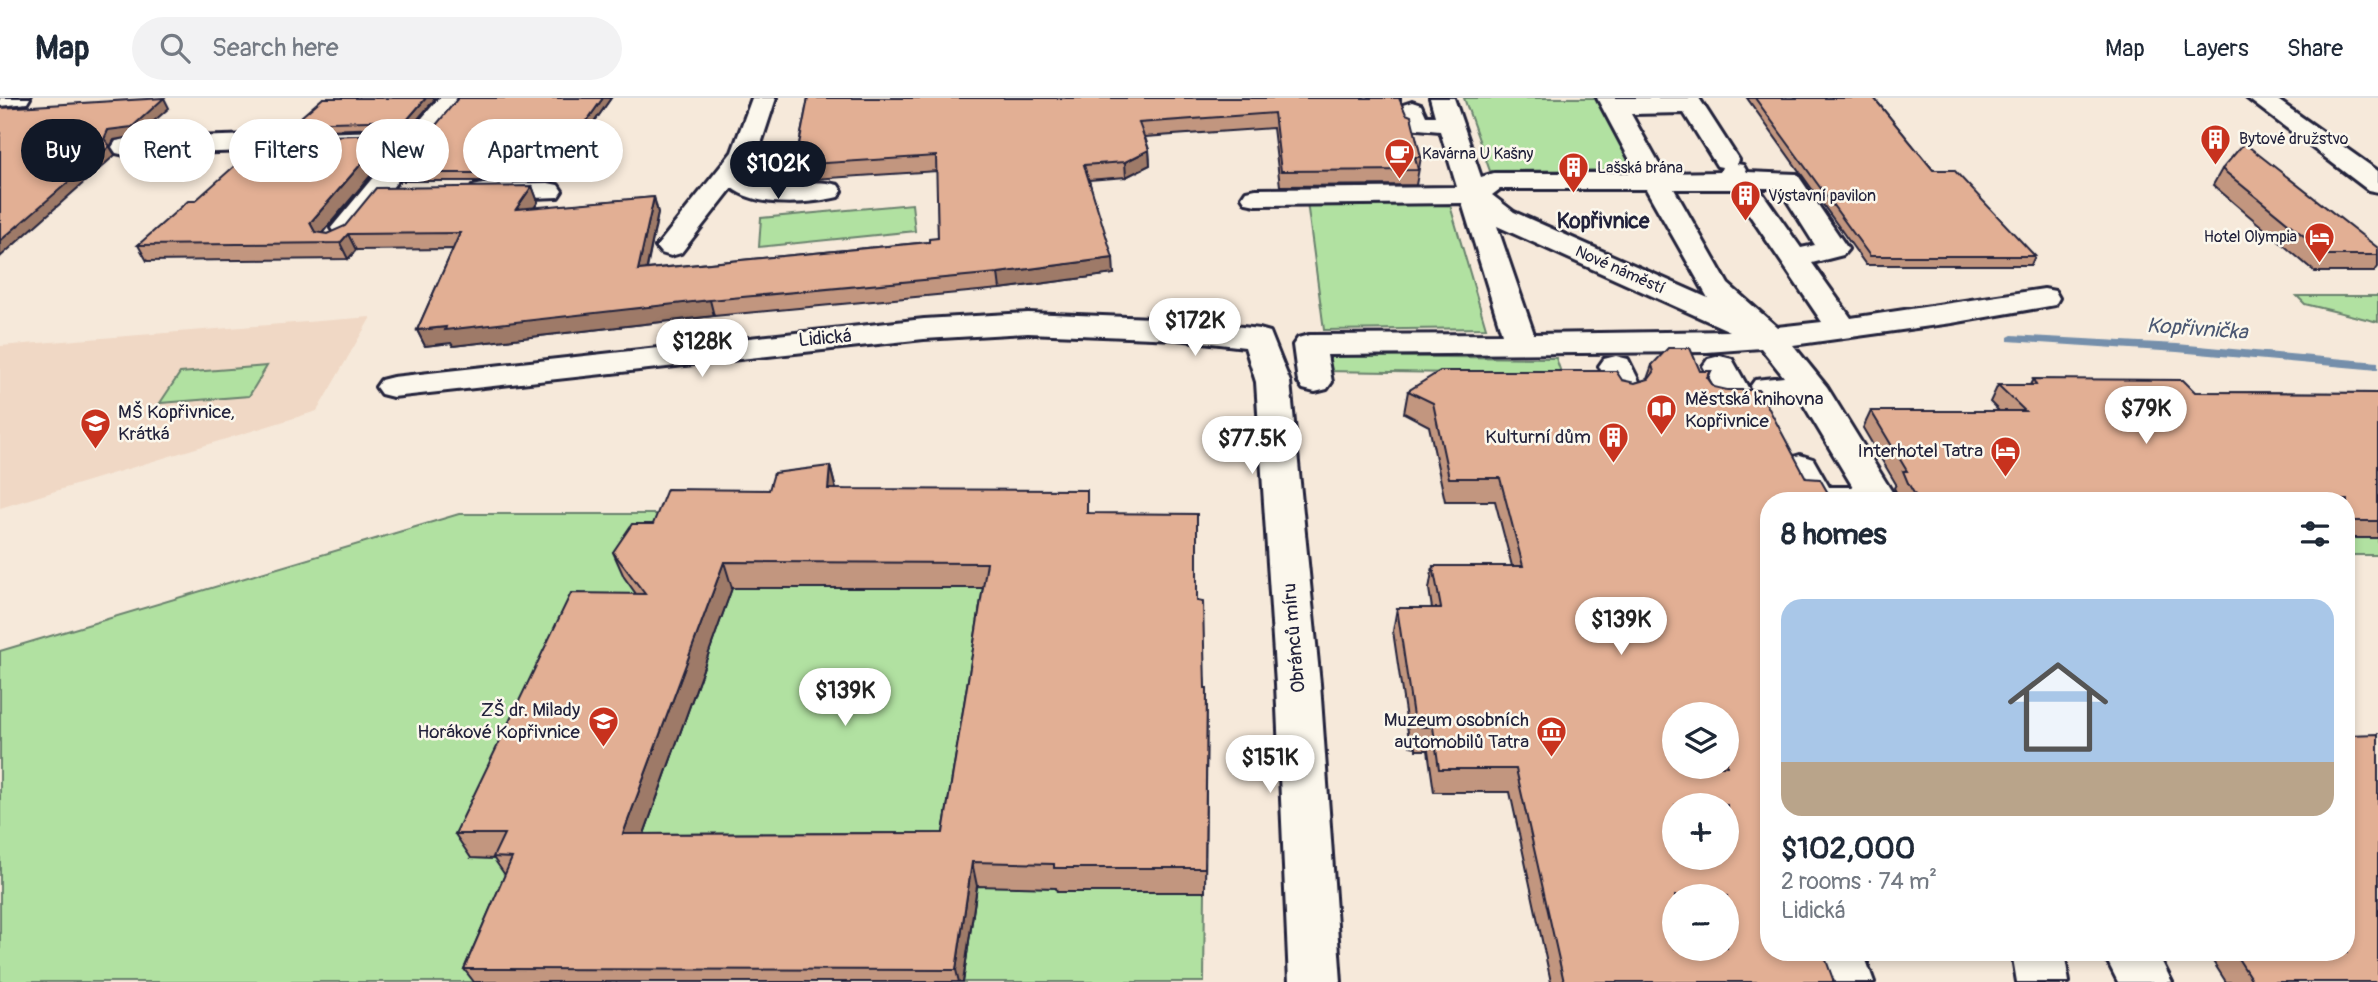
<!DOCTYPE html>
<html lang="en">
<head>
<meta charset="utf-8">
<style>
	:root { --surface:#fff; --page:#f2f2f3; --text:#1f2937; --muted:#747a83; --line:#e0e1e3; --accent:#111827 }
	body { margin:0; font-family:Pangolin,sans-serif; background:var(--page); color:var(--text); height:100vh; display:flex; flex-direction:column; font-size:26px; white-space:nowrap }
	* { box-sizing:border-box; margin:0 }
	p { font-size:23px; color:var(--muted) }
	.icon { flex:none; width:38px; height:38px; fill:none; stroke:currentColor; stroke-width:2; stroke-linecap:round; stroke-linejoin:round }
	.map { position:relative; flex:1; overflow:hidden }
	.drawer { position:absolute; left:1760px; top:394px; width:595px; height:469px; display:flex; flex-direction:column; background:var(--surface); border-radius:28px; box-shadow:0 4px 10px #0003 }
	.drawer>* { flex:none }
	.banner { position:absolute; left:21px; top:21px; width:665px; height:63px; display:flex; gap:14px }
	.fabs { position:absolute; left:1662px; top:604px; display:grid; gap:14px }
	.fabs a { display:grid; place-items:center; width:77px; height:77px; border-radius:50%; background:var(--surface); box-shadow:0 4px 10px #0003; font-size:35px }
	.price { position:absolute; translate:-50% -60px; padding:0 16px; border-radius:24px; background:#fff; color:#222; font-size:23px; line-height:46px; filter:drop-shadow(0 2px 4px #0008) }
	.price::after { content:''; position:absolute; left:50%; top:42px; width:21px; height:16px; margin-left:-10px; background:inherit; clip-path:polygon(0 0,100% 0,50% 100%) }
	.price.on { background:var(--accent); color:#fff }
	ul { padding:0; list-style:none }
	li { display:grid; align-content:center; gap:14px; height:371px; padding:0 21px }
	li+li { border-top:2px solid var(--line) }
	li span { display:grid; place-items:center; height:217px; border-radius:21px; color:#555 }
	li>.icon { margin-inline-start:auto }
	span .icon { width:126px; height:126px; fill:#fffc; stroke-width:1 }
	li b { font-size:30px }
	h2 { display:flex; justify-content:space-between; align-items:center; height:84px; padding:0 21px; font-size:30px }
	.tag { padding:0 24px; border-radius:32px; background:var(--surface); box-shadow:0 4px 10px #0003; font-size:24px; line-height:63px }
	.tag.on { background:var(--accent); color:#fff }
	header { display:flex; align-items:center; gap:42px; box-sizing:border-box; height:98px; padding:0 35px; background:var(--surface); border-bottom:2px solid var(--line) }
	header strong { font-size:33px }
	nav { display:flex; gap:38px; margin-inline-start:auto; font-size:24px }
	.search { width:490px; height:63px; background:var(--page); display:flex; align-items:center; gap:18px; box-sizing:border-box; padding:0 24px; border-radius:38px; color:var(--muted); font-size:26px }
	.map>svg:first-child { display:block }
	.built { fill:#f0d8c5 }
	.green { fill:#b1e1a1; stroke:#6a826e; stroke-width:2 }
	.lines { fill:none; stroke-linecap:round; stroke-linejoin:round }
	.stream { fill:#748fab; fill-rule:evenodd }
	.minor-casing { stroke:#22223b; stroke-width:6 }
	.minor { fill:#fbf7ec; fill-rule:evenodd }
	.wall { fill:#c2967f; stroke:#22223b; stroke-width:2; fill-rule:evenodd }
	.shaded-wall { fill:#9e7a68; stroke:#22223b; stroke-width:2 }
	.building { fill:#e2af94; stroke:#22223b; stroke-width:2; fill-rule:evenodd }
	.labels { text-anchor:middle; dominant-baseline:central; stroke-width:5; stroke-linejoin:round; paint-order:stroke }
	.far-poi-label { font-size:16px; fill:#22223b; stroke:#fbf7ec; text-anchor:start }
	.far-street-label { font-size:16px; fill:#22223b; stroke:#fbf7ec }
	.street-label { font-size:19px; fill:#22223b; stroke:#fbf7ec }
	.poi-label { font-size:19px; fill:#22223b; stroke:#fbf7ec; text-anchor:end }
	.far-district-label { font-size:21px; font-weight:bold; fill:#22223b; stroke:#fbf7ec }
	.water-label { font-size:21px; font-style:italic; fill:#4b5873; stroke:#fbf7ec }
</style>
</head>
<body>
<header>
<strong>Map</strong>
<div class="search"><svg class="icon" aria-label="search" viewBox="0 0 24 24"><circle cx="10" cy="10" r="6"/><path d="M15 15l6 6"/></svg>Search here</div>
<nav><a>Map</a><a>Layers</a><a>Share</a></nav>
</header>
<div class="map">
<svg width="2378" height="884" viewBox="0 0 2378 884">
	<rect width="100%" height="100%" fill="#f6e9da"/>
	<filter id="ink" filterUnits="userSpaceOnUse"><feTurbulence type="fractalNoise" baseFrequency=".0143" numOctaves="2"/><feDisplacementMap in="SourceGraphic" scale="14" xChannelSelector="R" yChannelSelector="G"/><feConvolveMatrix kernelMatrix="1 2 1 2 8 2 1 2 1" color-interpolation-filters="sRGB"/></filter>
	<g filter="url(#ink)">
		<path class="built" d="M371,219L317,313L0,410V248Z"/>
		<path class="green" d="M1464,0H1599L1637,72L1490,73Z
			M1307,104H1449L1486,230L1324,232Z
			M912,106L915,133L759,149L761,120Z
			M2297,198H2378V224L2305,206Z
			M1322,258L1556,260L1568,295L1459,275L1322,273Z
			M267,268L249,298L160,305L180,275Z
			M459,416H676L650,481L471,760L519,761L485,884H0V553Z
			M2347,440H2378V457H2347Z
			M674,490H991L948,760L635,761L720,522Z
			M977,786L1057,790V794H1205L1204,884H963Z"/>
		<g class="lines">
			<path class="stream" d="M2012,237L2177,246L2378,264V272L2177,254L2008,243V239Z"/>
			<defs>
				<path id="minor" d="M0,0H30L27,5L0,8Z
					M439,0H464L355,136L345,139L335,136L331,130L399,48L125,57L116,55L112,49L116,43L125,41L412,32Z
					M752,0H776L758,55L757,83C784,91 811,80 838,87L842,93L838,99C808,106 757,110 732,90L681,155L671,158L661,155L656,149L661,143L732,54Z
					M1430,0H1454L1481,79L1494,75H1637L1597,0H1699L1739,62L1737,66L1743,67L1747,74L1797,76L1848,151L1843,157L1812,165L1851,220L2044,191L2055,193L2059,200L2055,207L2044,209L1952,225L1793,247L1827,289L1897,402H1799L1782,369L1787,361L1800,357L1813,361L1829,389H1853L1799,299H1767L1755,296L1750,289L1755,282L1784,279L1761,250L1707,254L1327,257L1332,284L1327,291L1315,294L1303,291L1298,284L1293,247L1298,240L1309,237L1502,236L1462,105L1256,107L1246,105L1242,99L1246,93L1256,91L1457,89L1440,33L1407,30L1399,12L1403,7L1412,4L1421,7L1426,18H1435ZM1684,15L1717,68L1722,69L1720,74L1664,75L1631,16ZM1759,90H1779L1815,147L1801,150ZM1500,91H1646L1708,200L1514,114L1492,97ZM1674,91H1732L1822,224L1777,229L1728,186ZM1497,128L1730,233L1534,236Z
					M2247,0H2275L2378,73V94L2368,92Z
					M548,85L558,87L562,93L558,99L483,102L473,100L469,94L473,88L483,86Z
					M1028,215L1177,221L1259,231L1270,234L1290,284L1320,586L1341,884H1289L1276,586L1256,284L1245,249L1177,241L1028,235L924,241L393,299L381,296L376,289L381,282L393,279L924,221Z
					M1616,258L1628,261L1645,295L1640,302L1628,305L1616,302L1599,268L1604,261Z
					M1720,258L1732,261L1755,302L1750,309L1738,312L1726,309L1703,268L1708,261Z
					M1811,854H1863L1874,884H1822Z
					M2012,854H2064L2069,884H2017Z
					M2103,854H2157L2172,884H2118Z"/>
			</defs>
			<use href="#minor" class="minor-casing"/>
			<use href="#minor" class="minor"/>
		</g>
		<path class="wall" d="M436,0L411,29L298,33L294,25Z
			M611,0L553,83H401L397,75Z
			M808,0H1401V4L1421,59L1416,87L1280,88L1273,30L1145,39L1149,52L1150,67L1126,79L1089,82L1114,176L1000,191L714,218L453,248L451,245L425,248L417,232L453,151L356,152L348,161L147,163L138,147L195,103L387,36L393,51L322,135L327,136L532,88L538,104L534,110L654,99L658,115L647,171L929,144L938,140L937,73L798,82L795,67Z
			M1747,0H1874L1933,72L2035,158L2031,167H1866Z
			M2222,71L2378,150V169L2374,174H2315L2213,87Z
			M1652,267L1700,273H1711L1708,281L1769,402V854L1834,884H1551L1510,694H1434L1428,652H1416V649L1410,648L1393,533L1397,510H1432L1429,491L1433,468H1512L1495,403H1445L1429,328L1404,315L1408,293L1635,285L1647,281Z
			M2033,281L2195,294L2378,295V440H2347V402H1900L1894,390L1896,386L1863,330L1871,313H1999L1990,304L1998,287H2030Z
			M830,368L836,391L1089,415L1197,503L1205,590H1207L1205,794H1057L1056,790L977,788L963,884H474L464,871L505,777L494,761L471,760L455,736L636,496L624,479L613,454L653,426L769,392ZM732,490H983L943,735L644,736Z
			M2207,854H2347L2378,884H2226Z"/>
		<path class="shaded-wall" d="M164,0L169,10L137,38L114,42L110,49L115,57L0,159V143L104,41L108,32Z
			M426,0H436L411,29L407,22Z
			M603,0H611L553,83L550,75Z
			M387,36L393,51L318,140L310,125Z
			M1149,52L1150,67L1126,79L1125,64Z
			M532,88L538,104L522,127L516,111Z
			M654,99L658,115L643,188L638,172Z
			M348,136L356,152L348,161L340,145Z
			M1113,160L1114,176L1000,191L998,175Z
			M710,202L714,218L453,248L451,245L425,248L417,232Z
			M830,368L836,392L828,391Z
			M724,464L732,490L635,761L623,736Z
			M972,764L977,788L963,884H959L956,872Z"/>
		<path class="building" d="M164,0L132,29L108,32L104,41L110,48L0,143V10Z
			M323,0H426L407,22L294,25Z
			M458,0H603L550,75H397Z
			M808,0H1399L1406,16L1411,18L1421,59H1415L1418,72L1281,73L1274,15L1139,25L1149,52L1125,64L1084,67L1113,160L998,175L710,202L445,232L446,229L417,232L460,135L348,136L340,145L138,147L188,103H195L266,40L387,36L310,125L315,134L327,136L345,128L376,90L532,88L516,111L654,99L638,172L929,144V141L938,140L936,58L795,67Z
			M1755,0H1874L1933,72H1954L2035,158H1870Z
			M2244,45L2378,150V157H2327L2222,71Z
			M1668,250H1690L1700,273H1711L1707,279L1714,289L1727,292H1759L1806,380L1820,381L1832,402H1769V854H1823L1834,884H1564L1516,671H1439L1433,629H1421L1420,626L1414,625L1397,510H1441L1433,468H1523L1500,380H1449L1433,305L1408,293L1440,273H1616L1622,282L1635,285L1649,281L1654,274L1652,267ZM1675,616H1727V668H1675ZM1675,707H1727V760H1675ZM1675,798H1727V850H1675Z
			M2033,281L2183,282L2195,294L2378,295V423H2347V402H1918L1908,385L1903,373H1907L1871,313H2025L1998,287H2036Z
			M830,368L828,391L1087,392V415L1197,416V503L1203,504L1205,590H1207L1205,770H1054V766L972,764L956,872L464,871L512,760L493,759L504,736H455L571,495L645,496L613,454L632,426H653L667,391L769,392L774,375ZM724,464L987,465L943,735L623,736Z
			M2378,636V884H2253L2234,854H2347V637Z"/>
	</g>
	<defs>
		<symbol id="building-pin" viewBox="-11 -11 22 30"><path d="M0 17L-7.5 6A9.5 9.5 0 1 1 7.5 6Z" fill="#c8321e" stroke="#fbf7ec"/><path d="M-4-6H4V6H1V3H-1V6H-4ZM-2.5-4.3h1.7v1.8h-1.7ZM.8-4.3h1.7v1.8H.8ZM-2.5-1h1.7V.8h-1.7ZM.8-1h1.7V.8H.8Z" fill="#fff"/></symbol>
		<symbol id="cafe-pin" viewBox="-11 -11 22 30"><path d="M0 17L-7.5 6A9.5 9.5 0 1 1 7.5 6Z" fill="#c8321e" stroke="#fbf7ec"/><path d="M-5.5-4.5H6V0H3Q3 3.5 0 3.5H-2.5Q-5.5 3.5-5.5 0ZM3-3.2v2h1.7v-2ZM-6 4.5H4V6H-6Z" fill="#fff"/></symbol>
		<symbol id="hotel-pin" viewBox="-11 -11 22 30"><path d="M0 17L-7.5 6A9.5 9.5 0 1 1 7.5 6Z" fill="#c8321e" stroke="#fbf7ec"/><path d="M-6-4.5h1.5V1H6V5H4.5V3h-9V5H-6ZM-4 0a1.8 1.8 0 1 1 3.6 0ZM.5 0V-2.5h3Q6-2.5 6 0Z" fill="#fff"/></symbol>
		<symbol id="library-pin" viewBox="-11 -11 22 30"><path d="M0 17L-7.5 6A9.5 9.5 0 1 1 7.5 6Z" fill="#c8321e" stroke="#fbf7ec"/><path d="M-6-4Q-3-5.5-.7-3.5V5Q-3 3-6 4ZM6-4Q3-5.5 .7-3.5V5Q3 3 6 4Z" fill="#fff"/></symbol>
		<symbol id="school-pin" viewBox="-11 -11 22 30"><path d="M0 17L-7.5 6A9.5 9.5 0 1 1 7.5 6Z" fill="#c8321e" stroke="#fbf7ec"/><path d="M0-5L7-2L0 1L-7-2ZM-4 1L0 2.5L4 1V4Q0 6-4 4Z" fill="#fff"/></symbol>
		<symbol id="museum-pin" viewBox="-11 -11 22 30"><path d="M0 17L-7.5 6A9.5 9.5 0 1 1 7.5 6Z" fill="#c8321e" stroke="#fbf7ec"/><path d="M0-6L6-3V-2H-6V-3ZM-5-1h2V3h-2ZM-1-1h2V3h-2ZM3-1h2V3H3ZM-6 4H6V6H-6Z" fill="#fff"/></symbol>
	</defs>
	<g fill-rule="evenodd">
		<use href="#building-pin" x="2198" y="24" width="35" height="47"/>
		<use href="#cafe-pin" x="1382" y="38" width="35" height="47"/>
		<use href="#building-pin" x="1556" y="52" width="35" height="47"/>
		<use href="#building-pin" x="1728" y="80" width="35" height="47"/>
		<use href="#hotel-pin" x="2302" y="122" width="35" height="47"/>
		<use href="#library-pin" x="1644" y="294" width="35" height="47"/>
		<use href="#school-pin" x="78" y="308" width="35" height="47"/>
		<use href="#building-pin" x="1596" y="322" width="35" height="47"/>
		<use href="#hotel-pin" x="1988" y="336" width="35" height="47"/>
		<use href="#school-pin" x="586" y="606" width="35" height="47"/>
		<use href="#museum-pin" x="1534" y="616" width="35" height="47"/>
	</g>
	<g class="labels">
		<g class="far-poi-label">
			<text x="2239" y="41">Bytové družstvo</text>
			<text x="1422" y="56">Kavárna U Kašny</text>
			<text x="1597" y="70">Lašská brána</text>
			<text x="1768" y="98">Výstavní pavilon</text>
			<text x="2297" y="139" text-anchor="end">Hotel Olympia</text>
		</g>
		<g class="far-street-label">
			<text transform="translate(1620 172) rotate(24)">Nové náměstí</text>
		</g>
		<g class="street-label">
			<text transform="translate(825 240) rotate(-5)">Lidická</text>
			<text transform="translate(1294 540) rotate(-95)">Obránců míru</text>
		</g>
		<g class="poi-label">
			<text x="1685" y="301" text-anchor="start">Městská knihovna<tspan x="1685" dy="22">Kopřivnice</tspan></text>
			<text x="118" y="314" text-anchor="start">MŠ Kopřivnice,<tspan x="118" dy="22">Krátká</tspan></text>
			<text x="1591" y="339">Kulturní dům</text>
			<text x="1983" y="353">Interhotel Tatra</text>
			<text x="580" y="612">ZŠ dr. Milady<tspan x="580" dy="22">Horákové Kopřivnice</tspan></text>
			<text x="1529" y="622">Muzeum osobních<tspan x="1529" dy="22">automobilů Tatra</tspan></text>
		</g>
		<g class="far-district-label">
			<text x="1603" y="123">Kopřivnice</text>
		</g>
		<g class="water-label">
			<text transform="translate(2197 231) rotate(4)">Kopřivnička</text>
		</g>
	</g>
</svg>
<div class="fabs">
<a><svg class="icon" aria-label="layers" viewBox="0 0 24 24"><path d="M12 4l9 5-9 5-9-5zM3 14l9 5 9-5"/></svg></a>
<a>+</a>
<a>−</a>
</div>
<b class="price on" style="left:778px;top:103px">$102K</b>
<b class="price" style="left:1195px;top:260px">$172K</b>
<b class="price" style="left:702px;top:281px">$128K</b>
<b class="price" style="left:2146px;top:348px">$79K</b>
<b class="price" style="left:1252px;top:378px">$77.5K</b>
<b class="price" style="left:1621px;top:559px">$139K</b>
<b class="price" style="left:845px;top:630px">$139K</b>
<b class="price" style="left:1270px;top:697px">$151K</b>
<div class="banner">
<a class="tag on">Buy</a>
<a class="tag">Rent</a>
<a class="tag">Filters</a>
<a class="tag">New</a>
<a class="tag">Apartment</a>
</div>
<section class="drawer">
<h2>8 homes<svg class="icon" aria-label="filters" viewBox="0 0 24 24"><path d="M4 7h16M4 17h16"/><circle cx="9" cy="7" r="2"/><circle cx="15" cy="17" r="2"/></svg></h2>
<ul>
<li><span style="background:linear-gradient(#a9c7e8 75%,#b9a48a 0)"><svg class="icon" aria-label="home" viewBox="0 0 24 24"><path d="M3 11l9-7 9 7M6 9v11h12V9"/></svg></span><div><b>$102,000</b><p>2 rooms · 74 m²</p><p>Lidická</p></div></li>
</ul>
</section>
</div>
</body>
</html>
